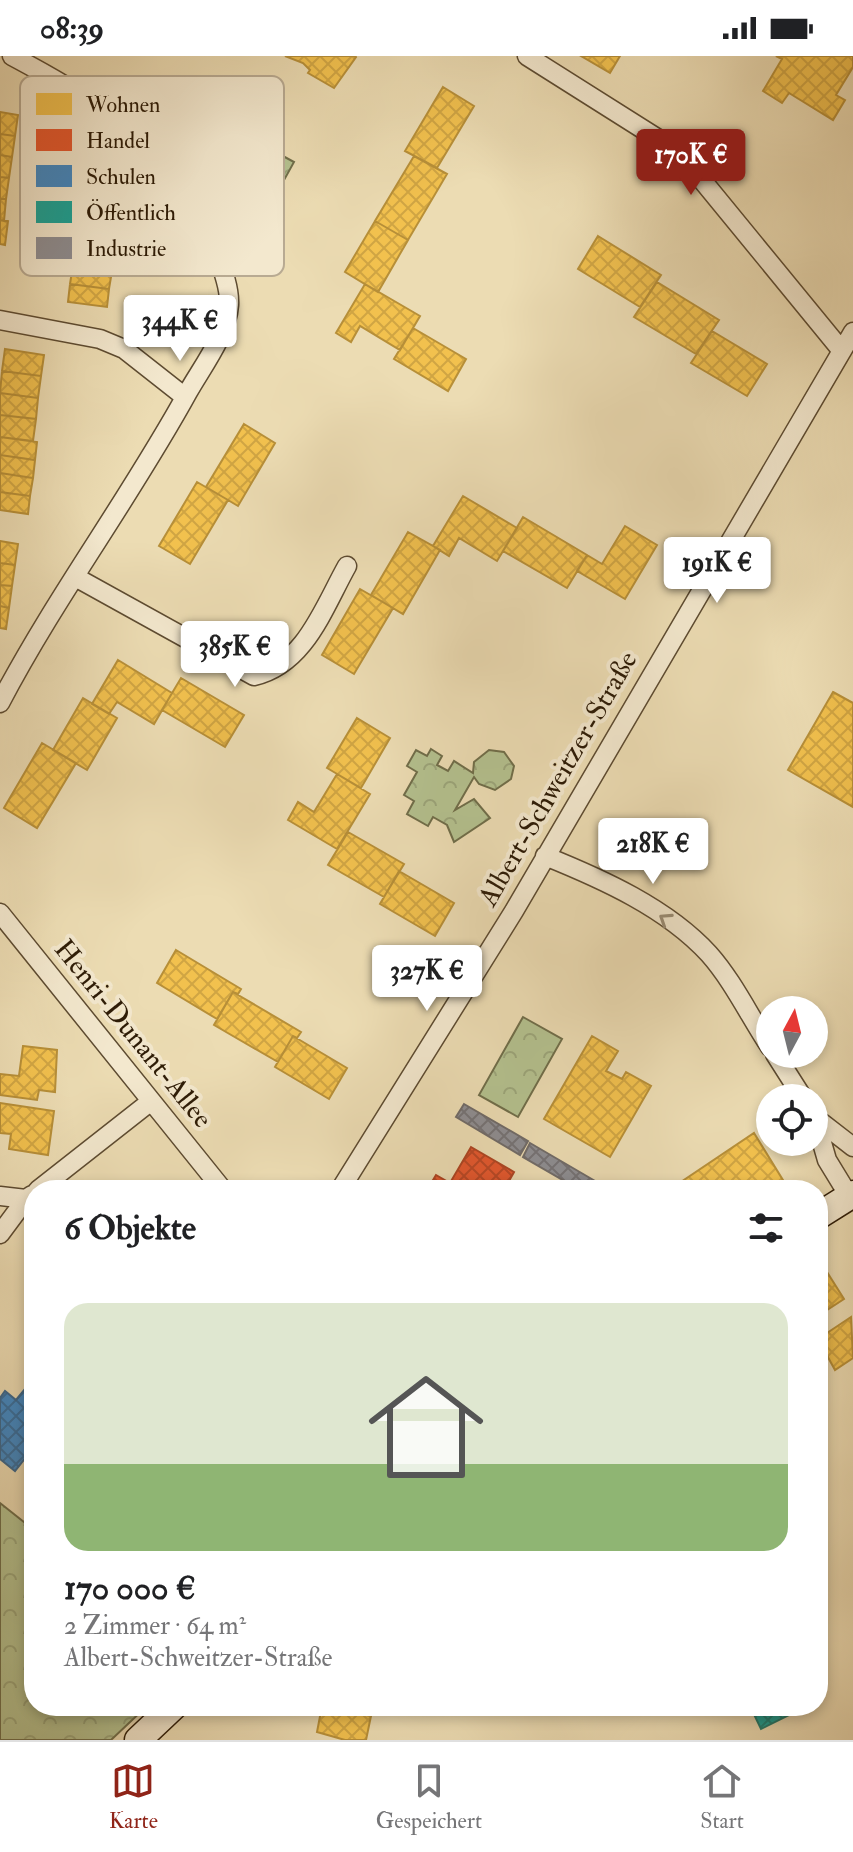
<!DOCTYPE html>
<html lang="de">
<head>
<meta charset="utf-8">
<style>
	:root { --surface:#fff; --page:#f6f6f6; --text:#202124; --muted:#757577; --line:#e0e0e0; --accent:#8f2418 }
	body { margin:0; font-family:"IM FELL Double Pica",serif; background:var(--page); color:var(--text); height:100vh; display:flex; flex-direction:column; font-size:30px; white-space:nowrap }
	* { box-sizing:border-box; margin:0 }
	p { font-size:26px; color:var(--muted) }
	.icon { flex:none; width:44px; height:44px; fill:none; stroke:currentColor; stroke-width:2; stroke-linecap:round; stroke-linejoin:round }
	.map { position:relative; flex:1; overflow:hidden }
	.drawer { position:absolute; left:24px; top:1124px; width:804px; height:536px; display:flex; flex-direction:column; background:var(--surface); border-radius:32px; box-shadow:0 4px 12px #0003 }
	.drawer>* { flex:none }
	.needle { width:52px; rotate:7deg }
	.fabs { position:absolute; left:756px; top:940px; display:grid; gap:16px }
	.fabs a { display:grid; place-items:center; width:72px; height:72px; border-radius:50%; background:var(--surface); box-shadow:0 4px 12px #0003; font-size:40px }
	.price { position:absolute; translate:-50% -68px; padding:0 18px; border-radius:8px; background:#fff; color:#222; font-size:26px; line-height:52px; filter:drop-shadow(0 2px 4px #0008) }
	.price::after { content:''; position:absolute; left:50%; top:48px; width:24px; height:18px; margin-left:-12px; background:inherit; clip-path:polygon(0 0,100% 0,50% 100%) }
	.price.on { background:var(--accent); color:#fff }
	ul { padding:0; list-style:none }
	li { display:grid; align-content:center; gap:16px; height:424px; padding:0 40px }
	li+li { border-top:2px solid var(--line) }
	li span { display:grid; place-items:center; height:248px; border-radius:24px; color:#555 }
	li>.icon { margin-inline-start:auto }
	span .icon { width:144px; height:144px; fill:#fffc; stroke-width:1 }
	li b { font-size:34px }
	h2 { display:flex; justify-content:space-between; align-items:center; height:96px; padding:0 40px; font-size:34px }
	.status { display:flex; justify-content:space-between; align-items:center; height:56px; padding:0 40px; background:var(--surface); direction:ltr }
	.status svg { height:22px; fill:currentColor }
	.tab-bar { display:flex; justify-content:space-around; align-items:center; height:112px; border-top:2px solid var(--line); background:var(--surface); font-size:22px; color:var(--muted) }
	.tab-bar a { display:grid; justify-items:center; gap:4px }
	.tab-bar .on { color:var(--accent) }
	.map>svg:first-child { display:block }
	.park { fill:url(#park-crowns); stroke:#706e4a; stroke-width:2 }
	.homes { fill:url(#homes-cross-hatch); stroke:#b78f38; stroke-width:2 }
	.shops { fill:url(#shops-cross-hatch); stroke:#ad4522; stroke-width:2 }
	.schools { fill:url(#schools-cross-hatch); stroke:#3a678c; stroke-width:2 }
	.public { fill:url(#public-cross-hatch); stroke:#1e7a6c; stroke-width:2 }
	.industry { fill:url(#industry-cross-hatch); stroke:#706b68; stroke-width:2 }
	.lines { fill:none; stroke-linecap:round; stroke-linejoin:round }
	.street-casing { stroke:#5d4b31; stroke-width:21 }
	.secondary-casing { stroke:#2d1b06; stroke-width:29 }
	.street { stroke:#f3e8ce; stroke-width:18 }
	.secondary { stroke:#f3e8ce; stroke-width:26 }
	.oneway { stroke:#9a8c74 }
	.labels { text-anchor:middle; dominant-baseline:central; stroke-width:8; stroke-linejoin:round; paint-order:stroke }
	.street-label { font-size:28px; fill:#2d1b06; stroke:#f3e8ce }
	.key { fill:#f3e8ce; stroke:#b8aa92; stroke-width:2 }
	.key-label { font-size:22px; fill:#2d1b06 }
</style>
</head>
<body>
<div class="status"><b>08:39</b><svg viewBox="0 0 49 12"><path d="M0 12V9h3v3zM5 12V6h3v6zM10 12V3h3v9zM15 12V0h3v12zM26 1h20v11H26zM47 4h2v5h-2z"/></svg></div>
<div class="map">
<svg width="853" height="1684" viewBox="0 0 853 1684">
	<defs>
		<pattern id="park-crowns" width="20" height="18" patternUnits="userSpaceOnUse" patternTransform="scale(2)"><rect width="20" height="18" fill="#b4c18f"/><path d="M2 6a3 3 0 1 1 6 0M12 15a3 3 0 1 1 6 0" fill="none" stroke="#9ba57a"/></pattern>
		<pattern id="homes-cross-hatch" width="8" height="8" patternUnits="userSpaceOnUse" patternTransform="scale(2)"><rect width="8" height="8" fill="#f2c14e"/><path d="M0 0l8 8M0 8l8-8" fill="none" stroke="#d0a543"/></pattern>
		<pattern id="shops-cross-hatch" width="8" height="8" patternUnits="userSpaceOnUse" patternTransform="scale(2)"><rect width="8" height="8" fill="#e4572e"/><path d="M0 0l8 8M0 8l8-8" fill="none" stroke="#b94725"/></pattern>
		<pattern id="schools-cross-hatch" width="8" height="8" patternUnits="userSpaceOnUse" patternTransform="scale(2)"><rect width="8" height="8" fill="#3f88c5"/><path d="M0 0l8 8M0 8l8-8" fill="none" stroke="#356e9e"/></pattern>
		<pattern id="public-cross-hatch" width="8" height="8" patternUnits="userSpaceOnUse" patternTransform="scale(2)"><rect width="8" height="8" fill="#17a398"/><path d="M0 0l8 8M0 8l8-8" fill="none" stroke="#15847a"/></pattern>
		<pattern id="industry-cross-hatch" width="8" height="8" patternUnits="userSpaceOnUse" patternTransform="scale(2)"><rect width="8" height="8" fill="#8d8d92"/><path d="M0 0l8 8M0 8l8-8" fill="none" stroke="#747275"/></pattern>
	</defs>
	<rect width="100%" height="100%" fill="#ecdcb3"/>
	<filter id="stains"><feTurbulence type="fractalNoise" baseFrequency=".0025" numOctaves="4"/><feColorMatrix values="0 0 0 0 .2 0 0 0 0 .09 0 0 0 0 .02 0 0 0 .5 -.17"/></filter>
	<radialGradient id="worn" r=".72"><stop offset=".6" stop-color="#630" stop-opacity="0"/><stop offset="1" stop-color="#630" stop-opacity=".3"/></radialGradient>
	<path class="park" d="M257,86L294,106L278,135L255,123L246,138L213,120L227,95L246,105Z
		M431,693L442,700L437,709L448,715L454,705L473,717L474,706L489,694L504,696L514,710L511,723L495,734L479,728L474,721L455,754L474,743L490,762L454,786L447,769L433,761L428,770L407,758L414,745L404,739L417,716L407,710L416,694L427,700Z
		M523,961L562,983L518,1061L479,1039Z
		M0,1447L34,1474V1650H147L111,1684H0Z"/>
	<path class="homes" d="M285,0H355L356,1L334,32L308,17L310,14L303,7Z
		M581,0H620L610,17Z
		M776,0H853V11L836,39L845,44L833,64L789,37L782,47L763,35L782,3Z
		M443,31L474,50L437,112L405,95Z
		M0,56L18,59L15,80L0,78Z
		M0,78L15,80L12,101L0,99Z
		M0,99L12,101L9,122L0,121Z
		M414,100L447,118L408,184L375,165Z
		M0,121L9,122L6,143H0Z
		M0,143H6L4,165L0,164Z
		M0,164L8,165L5,189L0,188Z
		M375,165L408,184L378,236L345,216Z
		M598,180L661,219L640,251L578,213Z
		M73,209L112,215L109,233L70,228Z
		M657,226L719,264L696,298L634,261Z
		M70,228L109,233L107,251L68,246Z
		M365,228L420,260L400,294L360,270L351,286L336,277Z
		M413,272L466,303L448,335L394,303Z
		M712,275L767,308L747,340L691,307Z
		M5,293L44,299L41,320L2,315Z
		M2,315L41,320L38,342L0,337Z
		M0,337L38,342L36,363L0,359Z
		M0,359L36,363L33,385L0,381Z
		M244,368L275,387L238,450L206,431Z
		M0,381L37,386L35,404L0,399Z
		M0,399L35,404L33,422L0,417Z
		M0,417L33,422L30,440L0,436Z
		M197,426L228,444L190,508L159,490Z
		M0,436L30,440L28,458L0,454Z
		M463,440L517,472L497,505L459,482L449,500L433,490Z
		M523,461L587,499L567,532L503,495Z
		M625,470L657,489L625,543L577,515L587,499L602,508Z
		M408,476L440,494L403,558L371,539Z
		M0,485L18,488L15,509L0,507Z
		M0,507L15,509L12,530L0,529Z
		M0,529L12,530L9,552L0,550Z
		M360,533L393,552L354,618L322,599Z
		M0,550L9,552L6,573L0,572Z
		M118,604L172,637L154,668L117,646L109,658L92,648Z
		M181,622L244,659L225,691L162,654Z
		M833,636L853,647V751L788,714Z
		M83,642L117,662L87,714L53,694Z
		M357,662L390,682L361,732L327,712Z
		M42,687L76,707L37,772L4,752Z
		M337,718L370,738L337,793L288,764L298,746L314,756Z
		M348,776L404,808L384,841L328,809Z
		M399,815L454,847L435,880L380,848Z
		M176,894L241,933L238,938L233,936L217,963L157,927Z
		M233,936L301,976L297,982L293,980L278,1006L214,969Z
		M293,980L347,1012L329,1043L275,1011Z
		M592,980L618,995L606,1015L622,1023L626,1016L651,1030L610,1101L544,1063Z
		M23,990L57,994L55,1036L39,1034L37,1044L0,1039V1018L19,1020Z
		M0,1047L54,1055L48,1099L9,1093L11,1078L0,1077Z
		M754,1077L786,1129L778,1134H669Z
		M827,1216L844,1243L818,1260V1222Z
		M851,1261L853,1302L835,1314L818,1283Z
		M322,1650L371,1660L366,1684H345L317,1676Z"/>
	<path class="shops" d="M471,1091L514,1116L504,1134H427L436,1119L450,1127Z"/>
	<path class="schools" d="M34,1322V1391L15,1415L0,1403V1342L5,1335L16,1344Z"/>
	<path class="public" d="M750,1650H807L761,1673Z"/>
	<path class="industry" d="M464,1048L528,1085L520,1099L456,1061Z
		M530,1087L602,1129L599,1134H580L523,1101Z"/>
	<g class="lines">
		<defs>
			<path id="street" d="M527,0L679,96L842,295
				M0,264L100,283L124,293L185,341
				M77,522L254,620C305,608 323,553 347,510
				M0,647C56,540 130,442 188,336C202,311 227,279 229,249C230,232 222,212 216,196C179,96 102,48 12,0
				M545,800C602,823 667,852 709,898C733,925 750,961 770,991
				M0,857L223,1134
				M775,998L803,1042
				M814,1059L827,1104L849,1140
				M817,1063L853,1091
				M38,1134L150,1046
				M340,1134L514,855L853,276
				M0,1140L26,1143L32,1139
				M0,1178L26,1143"/>
			<path id="secondary" d="M818,1160L853,1138
				M138,1684L174,1650"/>
		</defs>
		<use href="#street" class="street-casing"/>
		<use href="#secondary" class="secondary-casing"/>
		<use href="#street" class="street"/>
		<use href="#secondary" class="secondary"/>
	</g>
	<defs><path id="oneway-chevron" d="M-2-3.5L2.5 0L-2 3.5" fill="none" stroke-width="1.6" stroke-linecap="round" stroke-linejoin="round" transform="scale(2)"/></defs>
	<use class="oneway" href="#oneway-chevron" transform="translate(665 863) rotate(-147)"/>
	<g class="labels">
		<g class="street-label">
			<text transform="translate(558 723) rotate(-60)">Albert-Schweitzer-Straße</text>
			<text transform="translate(133 978) rotate(51)">Henri-Dunant-Allee</text>
		</g>
	</g>
	<rect x="20" y="20" width="264" height="200" rx="12" class="key"/>
	<rect x="36" y="37" width="36" height="22" fill="#f2c14e"/>
	<rect x="36" y="73" width="36" height="22" fill="#e4572e"/>
	<rect x="36" y="109" width="36" height="22" fill="#3f88c5"/>
	<rect x="36" y="145" width="36" height="22" fill="#17a398"/>
	<rect x="36" y="181" width="36" height="22" fill="#8d8d92"/>
	<g class="key-label">
		<text x="86" y="56">Wohnen</text>
		<text x="86" y="92">Handel</text>
		<text x="86" y="128">Schulen</text>
		<text x="86" y="164">Öffentlich</text>
		<text x="86" y="200">Industrie</text>
	</g>
	<rect width="100%" height="100%" filter="url(#stains)"/>
	<rect width="100%" height="100%" fill="url(#worn)"/>
</svg>
<div class="fabs">
<a><svg class="needle" viewBox="-14 -14 28 28"><path d="M0-13l5 13h-10z" fill="#e53935"/><path d="M0 13l5-13h-10z" fill="#757577"/></svg></a>
<a><svg class="icon" aria-label="locate" viewBox="0 0 24 24"><circle cx="12" cy="12" r="6"/><path d="M12 2v4M12 18v4M2 12h4M18 12h4"/></svg></a>
</div>
<b class="price on" style="left:691px;top:141px">170K €</b>
<b class="price" style="left:180px;top:307px">344K €</b>
<b class="price" style="left:717px;top:549px">191K €</b>
<b class="price" style="left:235px;top:633px">385K €</b>
<b class="price" style="left:653px;top:830px">218K €</b>
<b class="price" style="left:427px;top:957px">327K €</b>
<section class="drawer">
<h2>6 Objekte<svg class="icon" aria-label="filters" viewBox="0 0 24 24"><path d="M4 7h16M4 17h16"/><circle cx="9" cy="7" r="2"/><circle cx="15" cy="17" r="2"/></svg></h2>
<ul>
<li><span style="background:linear-gradient(#dfe7d0 65%,#8fb573 0)"><svg class="icon" aria-label="home" viewBox="0 0 24 24"><path d="M3 11l9-7 9 7M6 9v11h12V9"/></svg></span><div><b>170 000 €</b><p>2 Zimmer · 64 m²</p><p>Albert-Schweitzer-Straße</p></div></li>
</ul>
</section>
</div>
<nav class="tab-bar">
<a class="on"><svg class="icon" aria-label="map" viewBox="0 0 24 24"><path d="M3 6l6-2 6 2 6-2v14l-6 2-6-2-6 2zM9 4v14M15 6v14"/></svg>Karte</a>
<a><svg class="icon" aria-label="saved" viewBox="0 0 24 24"><path d="M7 4h10v16l-5-4-5 4z"/></svg>Gespeichert</a>
<a><svg class="icon" aria-label="home" viewBox="0 0 24 24"><path d="M3 11l9-7 9 7M6 9v11h12V9"/></svg>Start</a>
</nav>
</body>
</html>
